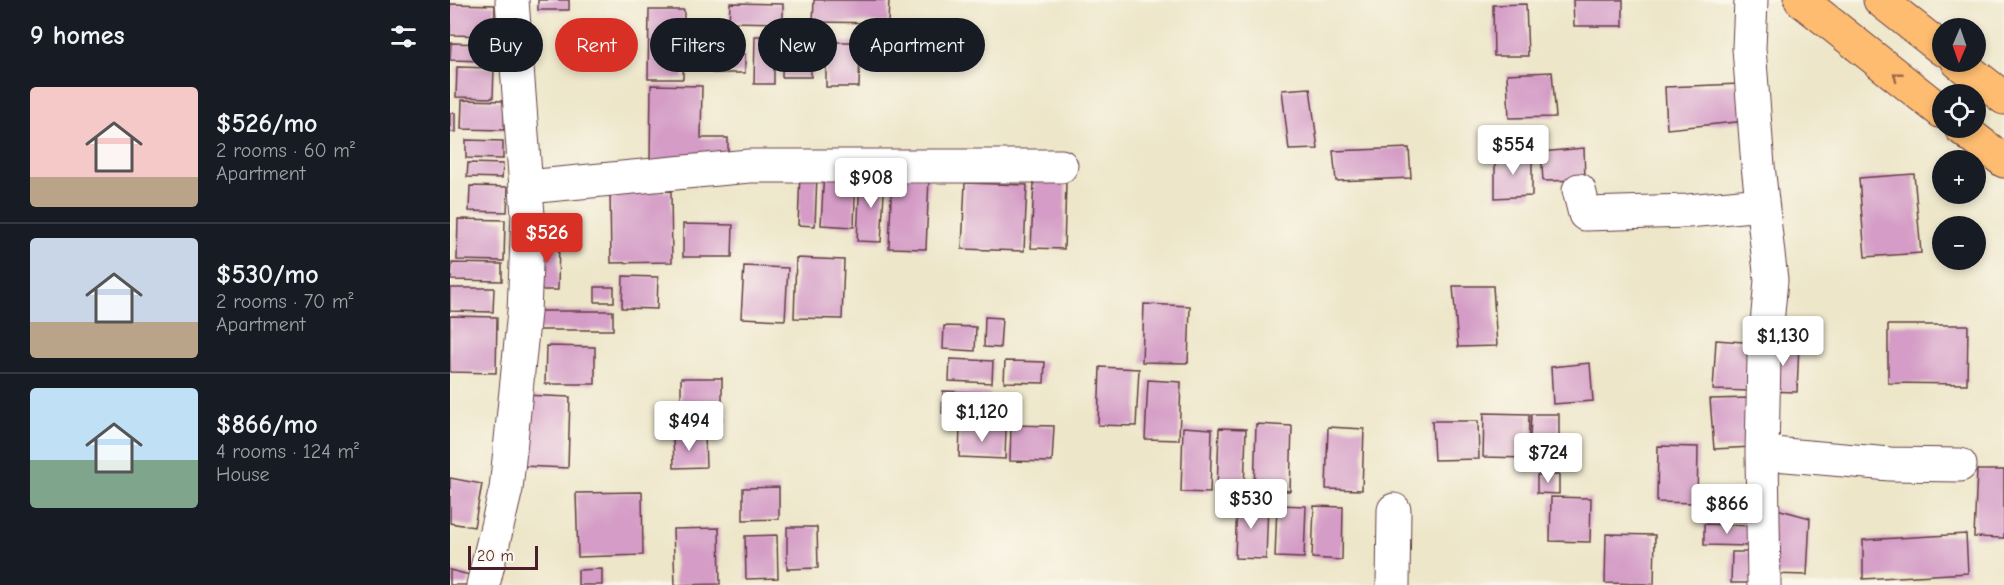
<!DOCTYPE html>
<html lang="en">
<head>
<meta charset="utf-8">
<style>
	:root { --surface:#171b24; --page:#242831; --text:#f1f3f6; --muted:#9ea1a6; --line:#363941; --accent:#d93025 }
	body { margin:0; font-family:"Comic Neue",sans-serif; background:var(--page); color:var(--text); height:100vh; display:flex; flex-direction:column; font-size:22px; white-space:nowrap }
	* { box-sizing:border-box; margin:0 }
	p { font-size:20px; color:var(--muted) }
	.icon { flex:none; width:33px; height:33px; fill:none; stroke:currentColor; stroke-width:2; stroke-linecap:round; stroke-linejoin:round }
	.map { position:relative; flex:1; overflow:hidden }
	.sheet { display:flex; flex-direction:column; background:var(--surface); width:450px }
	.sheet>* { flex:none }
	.top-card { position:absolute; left:18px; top:18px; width:570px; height:54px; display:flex; gap:12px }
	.needle { width:39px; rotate:182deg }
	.fabs { position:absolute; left:1482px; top:18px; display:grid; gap:12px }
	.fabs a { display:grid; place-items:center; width:54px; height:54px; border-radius:50%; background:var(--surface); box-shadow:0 3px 9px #0003; font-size:30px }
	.scale { position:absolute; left:18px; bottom:15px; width:70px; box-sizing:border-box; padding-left:6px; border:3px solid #4a1f2b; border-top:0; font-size:16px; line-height:21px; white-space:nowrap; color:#4a1f2b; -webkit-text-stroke:4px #fbf7ec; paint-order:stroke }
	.price { position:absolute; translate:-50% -51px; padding:0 14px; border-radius:6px; background:#fff; color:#222; font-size:20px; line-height:39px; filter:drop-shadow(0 2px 3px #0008) }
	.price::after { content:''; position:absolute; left:50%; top:36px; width:18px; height:14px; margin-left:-9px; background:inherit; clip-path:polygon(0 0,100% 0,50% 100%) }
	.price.on { background:var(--accent); color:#fff }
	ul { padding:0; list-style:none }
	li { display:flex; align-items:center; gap:18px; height:150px; padding:0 30px }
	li+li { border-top:2px solid var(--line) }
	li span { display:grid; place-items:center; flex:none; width:168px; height:120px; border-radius:6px; color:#555 }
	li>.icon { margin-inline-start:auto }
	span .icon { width:72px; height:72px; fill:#fffc; stroke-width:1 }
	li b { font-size:26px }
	h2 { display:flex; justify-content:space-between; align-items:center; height:72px; padding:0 30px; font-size:26px }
	.chip { padding:0 21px; border-radius:27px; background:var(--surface); box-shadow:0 3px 9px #0003; font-size:21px; line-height:54px }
	.chip.on { background:var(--accent); color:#fff }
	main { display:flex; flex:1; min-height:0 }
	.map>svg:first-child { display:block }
	.building { fill:#d49cc6 }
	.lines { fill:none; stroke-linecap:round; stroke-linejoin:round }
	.minor-casing { stroke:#623d43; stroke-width:35 }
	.highway-casing { stroke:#623d43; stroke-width:35 }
	.minor { stroke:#fff; stroke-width:33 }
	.highway { stroke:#fdbc70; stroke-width:33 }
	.oneway { stroke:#9b664a }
</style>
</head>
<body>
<main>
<section class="sheet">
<h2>9 homes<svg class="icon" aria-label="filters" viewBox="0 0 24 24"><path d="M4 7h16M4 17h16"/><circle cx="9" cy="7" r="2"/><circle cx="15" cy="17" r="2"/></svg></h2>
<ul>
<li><span style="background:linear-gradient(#f6c9c9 75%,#b9a48a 0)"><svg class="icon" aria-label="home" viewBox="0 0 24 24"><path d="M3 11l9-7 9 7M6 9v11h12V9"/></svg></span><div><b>$526/mo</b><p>2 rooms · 60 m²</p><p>Apartment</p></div></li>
<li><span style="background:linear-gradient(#c9d6e8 70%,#b9a48a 0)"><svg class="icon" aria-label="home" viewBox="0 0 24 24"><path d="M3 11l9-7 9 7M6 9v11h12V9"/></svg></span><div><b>$530/mo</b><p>2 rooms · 70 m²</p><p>Apartment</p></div></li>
<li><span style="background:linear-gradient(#bfe0f5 60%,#7fa58c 0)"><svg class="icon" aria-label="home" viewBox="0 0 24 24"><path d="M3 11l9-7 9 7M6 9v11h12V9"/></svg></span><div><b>$866/mo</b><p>4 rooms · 124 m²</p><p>House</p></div></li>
</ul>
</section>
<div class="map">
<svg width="1554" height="585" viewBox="0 0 1554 585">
	<rect width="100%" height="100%" fill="#fbf7ec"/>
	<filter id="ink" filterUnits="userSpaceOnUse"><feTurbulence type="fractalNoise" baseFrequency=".0167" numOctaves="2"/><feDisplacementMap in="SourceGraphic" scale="12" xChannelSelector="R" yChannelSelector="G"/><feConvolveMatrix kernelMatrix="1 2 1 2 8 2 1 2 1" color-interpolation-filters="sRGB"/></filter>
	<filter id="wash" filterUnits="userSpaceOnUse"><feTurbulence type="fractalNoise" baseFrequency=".008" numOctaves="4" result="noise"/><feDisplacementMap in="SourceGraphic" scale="24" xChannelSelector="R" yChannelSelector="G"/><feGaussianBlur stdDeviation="1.35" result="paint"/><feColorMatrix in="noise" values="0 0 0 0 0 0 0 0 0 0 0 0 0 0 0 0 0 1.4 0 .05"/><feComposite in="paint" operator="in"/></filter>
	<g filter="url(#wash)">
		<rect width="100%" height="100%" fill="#ede6c9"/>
		<g id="blocks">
			<path class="building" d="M88,0H119V10H88Z
				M364,0H439L438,23L363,22Z
				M1123,0H1173V26H1124Z
				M280,3L333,4V23L279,22Z
				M0,4L45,5L44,36L0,35Z
				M1076,4L1078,56H1044L1043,5Z
				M199,10H234L233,79H198Z
				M305,36H324V84H304Z
				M333,36H361V77H332Z
				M376,42H410L409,87H376Z
				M1,43L36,44V61L0,60Z
				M262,53L295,54V73H262Z
				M7,67L44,68L43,98L6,97Z
				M1102,72L1106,117L1059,118L1057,74Z
				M1290,84L1296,121L1217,129L1215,87Z
				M201,85L252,86L251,138H278V163L200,162Z
				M860,88L868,149L839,150L832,90Z
				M12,100L55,101L54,130L11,129Z
				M0,113H5V132H0Z
				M16,140L53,141V159L16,158Z
				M959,148L961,178L886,181L883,151Z
				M1134,148L1135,180L1093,181L1091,152Z
				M1045,154H1082V196L1045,198Z
				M18,163L53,164L52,178L17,177Z
				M374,170L406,172L404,227L371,225Z
				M350,174L367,175L365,226L348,225Z
				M1464,174L1471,253L1415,257L1409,178Z
				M410,175L435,177L431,242L407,241Z
				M442,175L479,177L476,249L439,248Z
				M584,181L616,182L614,249L581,248Z
				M515,183L577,185L574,251L512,249Z
				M20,186L58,187L57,212L19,211Z
				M221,191L222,262L161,263L160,192Z
				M8,219L55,220L54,261L7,260Z
				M233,224L283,225L282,257H233Z
				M85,238L109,239L108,290H85Z
				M346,258L394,260L392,319L344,318Z
				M2,263L52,264V281L1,280Z
				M294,266L338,268L335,320L291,318Z
				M173,276L208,277L207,309L172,308Z
				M1003,286H1043L1047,346L1008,347Z
				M145,287H164V302H145Z
				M0,288H44L43,312L0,311Z
				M694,304L740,306L738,363L692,362Z
				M83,311H163V330H83Z
				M0,316L47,317L46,373L0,372Z
				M535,317L552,318L550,348L534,347Z
				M1438,325H1518L1517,384L1438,383Z
				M494,326L526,327L525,351L493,349Z
				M1266,340L1307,343L1303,391L1263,390Z
				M1319,343H1349L1347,392L1316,391Z
				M96,346L145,347V384H95Z
				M500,359L543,361L542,383L499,381Z
				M555,361L595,362L594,383L554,382Z
				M1140,363L1143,401L1103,404L1101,367Z
				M650,367L689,369L686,426L648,425Z
				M231,378H272V421L231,420Z
				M698,380L731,382L729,440L695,439Z
				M493,391L540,393L539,415L492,413Z
				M73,395L120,397L118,468L71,466Z
				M1300,398L1302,447L1264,449L1260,399Z
				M1034,413L1079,414L1078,458L1033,457Z
				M1081,414H1109V453H1102V469H1079Z
				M982,421H1028L1029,459L984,460Z
				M806,424L842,426L840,491L804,490Z
				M561,425L604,426L602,462L560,461Z
				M510,427L556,429L555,459L509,457Z
				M733,427L762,429L760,493L731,492Z
				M878,427L914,429L912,490L876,489Z
				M769,428L796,429L794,492L767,491Z
				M223,436H255L256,467L224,468Z
				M1208,446L1248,447L1247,503L1207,502Z
				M1527,470H1554V538L1524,537Z
				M1087,475H1109V494L1087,493Z
				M0,478L32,484L24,527L0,523Z
				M329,487V519L293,520V488Z
				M192,492L193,555L128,557L126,493Z
				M1101,497L1141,498L1140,542L1100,541Z
				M1273,500H1301V521L1272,520Z
				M787,501L818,503L816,559L785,558Z
				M827,505L856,506L854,558L825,557Z
				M864,506L893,507L892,560L862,558Z
				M1316,506L1360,518L1357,575L1318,574Z
				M1254,524L1301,526V546L1254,545Z
				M337,527H367L368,568L337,569Z
				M269,528L270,584L225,585L223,529Z
				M1156,534L1205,535L1204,584L1155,583Z
				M1516,534L1518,573L1413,579V540Z
				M327,535L328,578L296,579L295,536Z
				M1282,552H1302V583H1281Z
				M152,569V585H128V570Z
				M0,570L20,575L18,585H0Z"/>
		</g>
	</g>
	<g filter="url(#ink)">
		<use href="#blocks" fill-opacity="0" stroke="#623d43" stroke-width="1.5"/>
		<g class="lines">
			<defs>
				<path id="minor" d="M1301,0L1299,48L1308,166L1321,280L1314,357L1312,453L1314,585
					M77,187L299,166H611
					M1129,190L1135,214L1238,211L1312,204
					M1312,453L1440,464L1510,465
					M33,585L56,489L74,312L78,215L62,0
					M943,585L944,510"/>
				<path id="highway" d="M1351,0L1492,112
					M1430,0L1492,49
					M1508,62L1554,98
					M1511,128L1554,161"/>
			</defs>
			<use href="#minor" class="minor-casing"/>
			<use href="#highway" class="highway-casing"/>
			<use href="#minor" class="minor"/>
			<use href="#highway" class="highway"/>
		</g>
		<defs><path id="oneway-chevron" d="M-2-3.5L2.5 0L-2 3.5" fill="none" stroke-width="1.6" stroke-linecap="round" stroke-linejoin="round" transform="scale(1.5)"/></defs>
		<use class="oneway" href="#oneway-chevron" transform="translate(1447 76) rotate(-142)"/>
	</g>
</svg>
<div class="fabs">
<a><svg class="needle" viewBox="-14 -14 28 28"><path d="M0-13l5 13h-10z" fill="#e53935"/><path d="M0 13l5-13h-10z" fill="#9ea1a6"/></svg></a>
<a><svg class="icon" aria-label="locate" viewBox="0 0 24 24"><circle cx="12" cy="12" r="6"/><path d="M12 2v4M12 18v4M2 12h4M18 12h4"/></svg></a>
<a>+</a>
<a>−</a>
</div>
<div class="scale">20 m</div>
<b class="price" style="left:1063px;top:176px">$554</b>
<b class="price" style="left:421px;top:209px">$908</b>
<b class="price on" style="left:97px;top:264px">$526</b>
<b class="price" style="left:1333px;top:367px">$1,130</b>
<b class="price" style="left:532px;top:443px">$1,120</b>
<b class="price" style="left:239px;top:452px">$494</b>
<b class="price" style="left:1098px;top:484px">$724</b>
<b class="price" style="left:801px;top:530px">$530</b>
<b class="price" style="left:1277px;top:535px">$866</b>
<div class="top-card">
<a class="chip">Buy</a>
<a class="chip on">Rent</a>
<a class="chip">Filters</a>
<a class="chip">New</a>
<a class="chip">Apartment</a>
</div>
</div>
</main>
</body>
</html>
